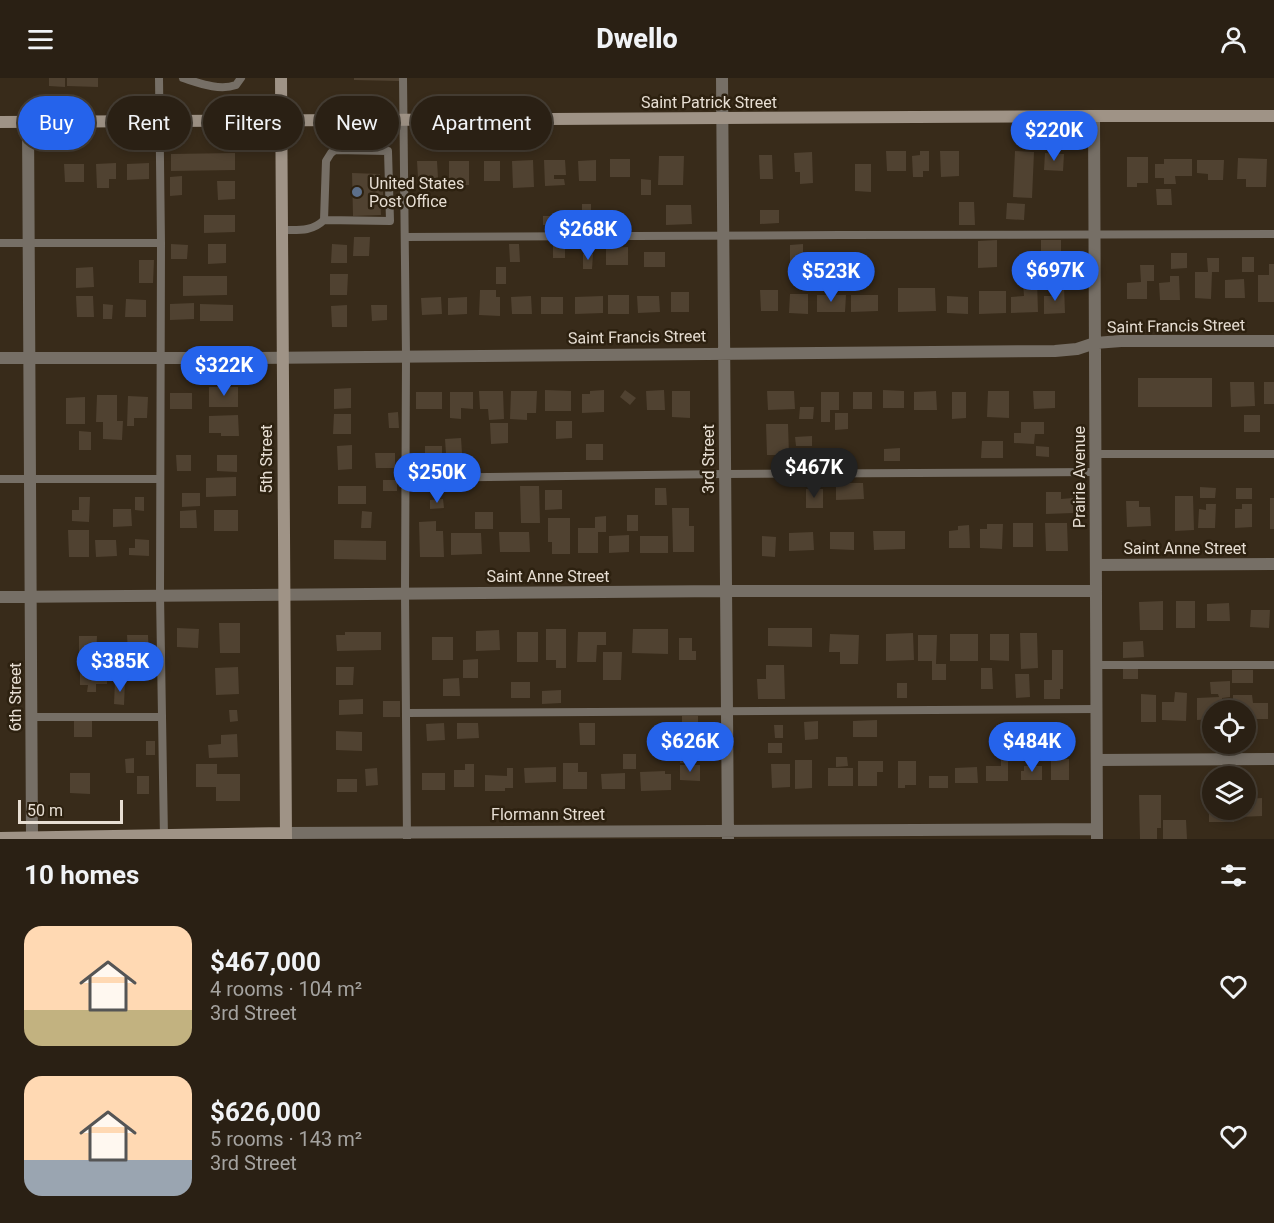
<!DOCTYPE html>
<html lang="en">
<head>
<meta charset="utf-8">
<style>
	:root { --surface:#2a2014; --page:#362d22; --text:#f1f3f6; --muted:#a5a3a0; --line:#463e34; --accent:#2563eb }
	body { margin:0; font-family:Roboto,sans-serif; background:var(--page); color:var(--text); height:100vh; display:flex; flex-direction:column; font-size:22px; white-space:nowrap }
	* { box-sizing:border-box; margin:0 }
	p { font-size:20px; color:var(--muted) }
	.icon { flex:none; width:33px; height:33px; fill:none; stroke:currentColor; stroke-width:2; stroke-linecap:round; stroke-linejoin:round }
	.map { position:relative; height:761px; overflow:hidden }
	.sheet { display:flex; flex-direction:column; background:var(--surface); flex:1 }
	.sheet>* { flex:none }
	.top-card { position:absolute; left:18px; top:18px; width:600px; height:54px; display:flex; gap:12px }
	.controls { position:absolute; left:1202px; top:622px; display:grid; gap:12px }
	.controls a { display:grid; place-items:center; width:54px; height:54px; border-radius:50%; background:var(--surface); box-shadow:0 3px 9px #0003,0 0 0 2px var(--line); font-size:30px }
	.scale { position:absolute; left:18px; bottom:15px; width:105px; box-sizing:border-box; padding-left:6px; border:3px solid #e7ded3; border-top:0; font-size:16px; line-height:21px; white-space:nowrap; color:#e7ded3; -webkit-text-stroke:4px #2d2110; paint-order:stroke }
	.price { position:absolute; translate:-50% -51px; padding:0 14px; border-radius:21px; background:var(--accent); color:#fff; font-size:20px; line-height:39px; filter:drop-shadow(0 2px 3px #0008) }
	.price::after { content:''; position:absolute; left:50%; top:36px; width:18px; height:14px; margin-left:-9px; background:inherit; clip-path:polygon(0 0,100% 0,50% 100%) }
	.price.current { background:#222; color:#fff }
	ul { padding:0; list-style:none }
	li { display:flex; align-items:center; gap:18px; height:150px; padding:0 24px }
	li span { display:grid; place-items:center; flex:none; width:168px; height:120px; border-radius:18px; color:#555 }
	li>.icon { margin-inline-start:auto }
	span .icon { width:72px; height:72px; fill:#fffc; stroke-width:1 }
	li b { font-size:26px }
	h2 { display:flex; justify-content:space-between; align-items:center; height:72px; padding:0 24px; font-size:26px }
	.pill { padding:0 21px; border-radius:27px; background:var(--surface); box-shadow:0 3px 9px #0003,0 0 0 2px var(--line); font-size:21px; line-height:54px }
	.pill.current { background:var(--accent); color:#fff }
	header { display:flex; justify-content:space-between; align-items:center; height:78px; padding:0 24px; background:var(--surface); font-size:27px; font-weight:800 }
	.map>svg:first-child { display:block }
	.building { fill:#504231 }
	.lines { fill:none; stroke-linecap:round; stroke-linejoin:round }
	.lane { stroke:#766f66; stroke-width:8 }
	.street { stroke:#766f66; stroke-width:12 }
	.secondary { stroke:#9f9386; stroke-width:12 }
	.service-dot { fill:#5c6f8a; stroke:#2d2110; stroke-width:2 }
	.labels { text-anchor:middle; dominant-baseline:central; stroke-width:5; stroke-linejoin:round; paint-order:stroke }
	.street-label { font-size:16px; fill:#e7ded3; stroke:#2d2110 }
	.poi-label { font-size:16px; fill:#e7ded3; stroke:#2d2110; text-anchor:start }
</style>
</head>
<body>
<header><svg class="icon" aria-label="menu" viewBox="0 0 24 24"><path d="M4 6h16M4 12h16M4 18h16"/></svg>Dwello<svg class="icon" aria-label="person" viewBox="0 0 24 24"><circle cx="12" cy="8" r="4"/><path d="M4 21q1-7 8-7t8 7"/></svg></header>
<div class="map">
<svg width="1274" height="761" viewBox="0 0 1274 761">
	<rect width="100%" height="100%" fill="#382b1a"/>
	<path class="building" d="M49,0H65V9L49,8Z
		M67,0H98V9L67,8Z
		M354,0H399V3L354,2Z
		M886,73H906V93H887Z
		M920,73H929V93H923V99H913L912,78L920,77Z
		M940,73H959V98L941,99Z
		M1015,73L1034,74L1032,120L1013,119Z
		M812,74L813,105L800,106V94H795L794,75Z
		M235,75V92L171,93V76Z
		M1045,75L1064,76L1063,93L1044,92Z
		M759,77H772L773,101H760Z
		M659,78H684L683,107H658Z
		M1127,79H1148V105H1137V109H1127Z
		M1238,80L1267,81L1266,109H1246V101H1237Z
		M610,81H630V99H610Z
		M1164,81H1192V98H1175L1176,106H1164V100H1155V86H1164Z
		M533,82L534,109L513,110L512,83Z
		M544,82H565L566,97H554V101H564L565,107L545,108Z
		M596,82V103H579L578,83Z
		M1197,82H1224L1223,102H1208V96L1197,95Z
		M417,83H437L438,100H418Z
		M449,83H469V107H449Z
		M484,83H500V103H484Z
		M116,85V101H109V110H97L96,86Z
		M149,85V101L127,102V86Z
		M64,86H84V104H65Z
		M855,86H871V114L855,113Z
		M352,95L380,96V111H383V117H380L381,137L353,138Z
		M182,98V117L170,118V99Z
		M641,101L651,102V117H641Z
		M217,103H235V121L218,122Z
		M1156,111H1171L1172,127H1157Z
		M959,124H974L975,147H959Z
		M1007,125L1025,126L1024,142L1006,141Z
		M582,126H591V140H582Z
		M666,127H691L692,146L666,147Z
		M760,132H779V145L760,146Z
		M204,137H235V154L204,155Z
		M543,138H556V147H543Z
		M354,159H370L369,178H353Z
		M997,162V189L978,190V163Z
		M1041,162H1061V179H1041Z
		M553,165H565V180H553Z
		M171,166L188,167L187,181H171Z
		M208,166H226V185L208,186Z
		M332,166L347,167V185H331Z
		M509,166H519L520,184H510Z
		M803,166V185L790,186V167Z
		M628,169V187H606V170Z
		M644,174H665V189H644Z
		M1028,174H1039L1040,193L1029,194Z
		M1171,175H1187V190L1171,191Z
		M583,176H593L592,191H583Z
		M1242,179H1254V194H1242Z
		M1207,180H1219V194H1212L1211,221L1195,220V194H1208Z
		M139,182H154L153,205H139Z
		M1269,186H1274V224H1258V197H1269Z
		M1140,187H1154V203H1147V221H1127V205L1141,204Z
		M93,189L94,209L76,210V190Z
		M496,189H506V206H496Z
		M330,196H348L347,217H330Z
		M183,198H227V217L183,218Z
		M1170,198H1179L1180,222H1160L1159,205L1170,204Z
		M1244,201L1245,220H1225V202Z
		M1037,203L1038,234L1011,235V219L1024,218L1023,204Z
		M1053,208H1064L1065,235L1044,236V218H1053Z
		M898,210H935L936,233L898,234Z
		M480,212H496V219H500V238L479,237Z
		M760,212H778V233H761Z
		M979,213H1006V235L979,236Z
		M671,214H689V234H671Z
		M790,216H808V236L789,235Z
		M608,217H629V236H608Z
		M817,217H846L845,234H817Z
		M851,217H878V233L851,234Z
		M76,218H93L94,239H77Z
		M531,218L532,236H512L511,219Z
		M603,218V235L575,236V219Z
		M637,218H659L660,234L638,235Z
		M947,218L968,219V236L947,235Z
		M441,219L442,236L422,237L421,220Z
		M467,219V236L448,237V220Z
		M541,219H563V236H541Z
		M126,221L146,222V239H125Z
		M194,225V241L170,242V226Z
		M103,226L113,227L112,241H103Z
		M200,226L233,227V243H200Z
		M347,227V249H332L331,228Z
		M371,227H387V242L372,243Z
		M1138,300H1212V329H1138Z
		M1230,304H1254L1255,328L1231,329Z
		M1264,304H1274V326H1264Z
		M209,309H238V329H209Z
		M351,310V330L334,331V311Z
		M545,312L571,313V333H545Z
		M604,312V334L582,335V316H590V313Z
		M625,312L636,320L630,327L620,319Z
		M664,312L665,332H647L646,313Z
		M883,312L904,313V330H883Z
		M479,313H503L504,341L489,342L488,331H480Z
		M511,313H537L536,335H527V342L510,341Z
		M672,313H690V340L672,339Z
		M767,313H794L795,331L768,332Z
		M936,313L937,332H914V314Z
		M988,313H1009V340L987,339Z
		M1033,313H1055V330L1034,331Z
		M416,314H442V331H416Z
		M450,314H473V331L461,330V341L450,340Z
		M821,314H839V332H830V344H821Z
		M853,314H872V331H853Z
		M952,314H966V340L952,341Z
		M170,315H192V331H170Z
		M97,317H117V343H123L122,362L103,361V344H96Z
		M128,318L148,319L147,340H134V348H127Z
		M85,319V346H66V320Z
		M800,329H814L813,341H799Z
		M398,334L399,350H389L388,335Z
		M835,335H848V351L835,352Z
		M334,336H351V356H333Z
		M238,337L239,358H221V355H209V338Z
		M1244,337H1260V354H1244Z
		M556,343H572V360L556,361Z
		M1021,344H1044V356H1035L1034,366L1014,365V355H1021Z
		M490,345H508V365L491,366Z
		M766,346H788L789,377H767Z
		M79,353L91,354V372H79Z
		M812,358V368H796L795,359Z
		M461,360L462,375L446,376L445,361Z
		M982,363H1003V380H981Z
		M586,366H603V382H586Z
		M352,367V391L338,392L337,368Z
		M425,368H442V384H425Z
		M1036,368L1049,369V379L1036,378Z
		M900,370V383H884V371Z
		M375,375H395V390H376Z
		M176,377H191V393H177Z
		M217,377H237V394L217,393Z
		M236,399V418L206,419V400Z
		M383,402H397V413H383Z
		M836,405H863L864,421L836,422Z
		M338,408H366V426H338Z
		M520,408H539L540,445H521Z
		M1200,409L1216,410L1215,420H1200Z
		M655,410H666L667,427H655Z
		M1236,410H1252V421H1236Z
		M806,411H823V430H806Z
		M545,412H562V431L545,432Z
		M1046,414H1061V421L1073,420V435L1046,436Z
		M182,415H200V428L182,429Z
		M1175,418H1193L1194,452L1175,453Z
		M79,419H90L89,444L72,443V432H79Z
		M135,419H144V433L135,432Z
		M1270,420H1274V451H1270Z
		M443,421L444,430L430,431V422Z
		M1126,423H1139V429H1150L1151,448L1127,449Z
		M1206,426H1216L1215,450H1198L1199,431L1206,432Z
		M1242,426H1252V449L1235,450V431H1242Z
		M672,430H689V448H694V474H673Z
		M113,431H131L132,448L113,449Z
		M196,432L197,450H180V433Z
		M214,432H238V453H214Z
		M362,433L372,434L371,450H361Z
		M475,434H493V451H475Z
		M627,437H638V453H627Z
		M606,438V454H598V475H578V450H595V439Z
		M548,440H570V476H552V464H548Z
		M436,443V453H443L444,479H420L419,444Z
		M1013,445H1033V469H1013Z
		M1045,445H1067L1068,473H1046Z
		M987,446H1003L1002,471L980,470V451H987Z
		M969,447L970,470H949V453L958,452V448Z
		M68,452H89V479H69Z
		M873,453H905V471L874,472Z
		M499,454H529L530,474H500Z
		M813,454L814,472L789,473V455Z
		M830,454H854V472L830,471Z
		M451,455H481L482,476L451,477Z
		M629,457V474L609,475V458Z
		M640,458H668V475H640Z
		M762,458L776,459L775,479L762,478Z
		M135,461L149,462V478L129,477V470H135Z
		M95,462H116L117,478L96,479Z
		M334,462L386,463V482L334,481Z
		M1163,523V552H1140L1139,524Z
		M1176,523H1195V550H1176Z
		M1229,525L1230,543H1207V526Z
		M1251,532H1270L1269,550L1250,549Z
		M219,545H240V575H220Z
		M177,550L199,551L198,570L177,569Z
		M768,550H812V569L768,568Z
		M546,551H566V590H556V582H546Z
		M633,551H668V576L632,575Z
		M499,552L500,572L476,573V553Z
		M345,554H381V572L337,573L336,557H345Z
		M517,554H538V584H517Z
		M578,554H606V567H597L596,584H577Z
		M913,555L914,582L886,583V556Z
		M1020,555H1037L1038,590L1021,591Z
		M830,556L859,557L858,586H840V574H829Z
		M950,556H978V583H950Z
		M990,556H1009V583L990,582Z
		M127,557H148L149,583H134V576H128Z
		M918,557H937L936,586H946V602H932V583H918Z
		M79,558H97L96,578H79Z
		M432,559H453V582H432Z
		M679,560H692V573H696V582H679Z
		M1143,563L1144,579L1123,580V564Z
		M1052,572H1063V611H1060V621H1044V602H1052Z
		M603,574H622L621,602H603Z
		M478,581V600H463V582Z
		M80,587H107V606H96V614H87L88,607H80Z
		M766,587H784L785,621H758L757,601H766Z
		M238,589L239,616L216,617L215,590Z
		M336,589H354L353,607H336Z
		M1123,589H1138V601H1123Z
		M981,590H992L993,611H981Z
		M1232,592H1253V605H1232Z
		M1015,596H1029L1030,619L1016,620Z
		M459,600L460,618H443V601Z
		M115,603H125L124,627L114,626Z
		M1230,603V619L1222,620V633H1212V641L1197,642V620L1219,619L1218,616H1211L1210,604Z
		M511,604H530V620H511Z
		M897,605H907V620H897Z
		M561,612V625L542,626V613Z
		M1175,614L1187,615L1186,643L1162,642V624H1174Z
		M1141,616L1156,617V644H1141Z
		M1233,617H1252L1253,625H1268V641H1245V633H1233Z
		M363,621V636L339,637V622Z
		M383,623H400V639H383Z
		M229,632H237L238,643L230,644Z
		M682,638H698V646H682Z
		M74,642H92V659H74Z
		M877,642V659H853V643Z
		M818,643V661L805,662L804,644Z
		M444,645L445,662L427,663L426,646Z
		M457,645H478L479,660L457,661Z
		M579,645H595V667H580Z
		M998,646H1010V662H998Z
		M774,647H783V660H775Z
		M1050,651H1065V667H1050Z
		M336,653L362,654V673L336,672Z
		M237,656L238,679L209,680L208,667L221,666V657Z
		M1022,656H1031V667H1022Z
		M146,663H155V677H146Z
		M768,665H782V675H768Z
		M680,667H694V685H680Z
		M623,676H636V691H623Z
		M836,679H847L848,688L836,689Z
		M134,680V695H126L125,681Z
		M1001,681H1008V703H986V688H1001Z
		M1051,681H1069V702H1051Z
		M795,682H812V710L795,711Z
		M858,683H883V694H877V708H858Z
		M898,683H916V707H905V710H898Z
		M563,685H578V694H587V711H563Z
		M196,686H217V696H240V723H216V709H196Z
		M465,686H474V709H454V692H465Z
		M771,686H790V709L772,710Z
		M680,687H700V703L680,702Z
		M1024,688H1042V702H1021V693H1024Z
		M556,689V704L525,705L524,690Z
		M977,689L978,705H955V690Z
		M377,690L378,707L366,708L365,691Z
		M507,690H513V710H505V713H485V697L507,698Z
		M828,690H853V708H828Z
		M665,693V696H671V712L641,713L640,694Z
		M70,695H90V716L70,715Z
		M422,695H445V712H422Z
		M625,695V711H602L601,696Z
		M137,698H149V716H137Z
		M929,698H948V710H929Z
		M337,701H357V714H337Z
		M1139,717H1161V750H1157V761H1140Z
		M1209,720H1212V732H1234V744H1209Z
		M1262,720V738L1240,739V732H1245V721Z
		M1163,742H1186L1187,761H1163Z"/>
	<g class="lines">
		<path class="lane" d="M159,0L161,165L160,517L164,760
			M183,0C199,5 219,13 236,7L241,0
			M403,0L406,278L405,515L407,761
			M377,73L378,42
			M282,152C298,152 312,154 324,142L390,143L388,73L335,72L331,75L326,83L324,142
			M405,159C695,159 984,155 1274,156
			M0,165H161
			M1095,376H1274
			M406,400L725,396L1095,394
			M0,401H160
			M1096,587H1274
			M406,635L1096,631
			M31,639H162"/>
		<path class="street" d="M722,0L728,761
			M1094,38L1097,761
			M28,44L32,761
			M0,280H249L1055,273L1077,271L1095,265L1121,263H1274
			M1096,487L1274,486
			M0,519L726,513H1096
			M1097,682L1274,681
			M285,755L1097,751"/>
		<path class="secondary" d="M281,0L286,761
			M0,44L1094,38H1274
			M0,760L285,755"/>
	</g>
	<circle class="service-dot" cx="357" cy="114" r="6"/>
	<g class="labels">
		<g class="street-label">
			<text x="709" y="24">Saint Patrick Street</text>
			<text transform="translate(1176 248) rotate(-1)">Saint Francis Street</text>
			<text transform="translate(637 259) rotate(-1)">Saint Francis Street</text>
			<text transform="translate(266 381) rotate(-90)">5th Street</text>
			<text transform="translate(708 381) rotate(-90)">3rd Street</text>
			<text transform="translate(1079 399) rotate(-90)">Prairie Avenue</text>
			<text x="1185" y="470">Saint Anne Street</text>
			<text x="548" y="498">Saint Anne Street</text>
			<text transform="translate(15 619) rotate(-90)">6th Street</text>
			<text x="548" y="736">Flormann Street</text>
		</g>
		<g class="poi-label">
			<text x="369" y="105">United States<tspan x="369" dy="18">Post Office</tspan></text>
		</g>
	</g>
</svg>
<div class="controls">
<a><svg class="icon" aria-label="locate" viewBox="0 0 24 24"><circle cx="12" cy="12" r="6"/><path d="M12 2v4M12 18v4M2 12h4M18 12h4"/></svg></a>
<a><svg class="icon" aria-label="layers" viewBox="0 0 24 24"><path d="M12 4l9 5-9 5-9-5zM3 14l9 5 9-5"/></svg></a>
</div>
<div class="scale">50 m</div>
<b class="price" style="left:1054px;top:84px">$220K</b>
<b class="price" style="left:588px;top:183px">$268K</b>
<b class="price" style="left:1055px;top:224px">$697K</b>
<b class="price" style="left:831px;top:225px">$523K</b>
<b class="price" style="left:224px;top:319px">$322K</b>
<b class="price current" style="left:814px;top:421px">$467K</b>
<b class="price" style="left:437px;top:426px">$250K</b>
<b class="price" style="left:120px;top:615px">$385K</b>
<b class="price" style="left:690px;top:695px">$626K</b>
<b class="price" style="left:1032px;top:695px">$484K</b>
<div class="top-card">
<a class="pill current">Buy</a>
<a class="pill">Rent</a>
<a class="pill">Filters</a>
<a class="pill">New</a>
<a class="pill">Apartment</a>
</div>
</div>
<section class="sheet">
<h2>10 homes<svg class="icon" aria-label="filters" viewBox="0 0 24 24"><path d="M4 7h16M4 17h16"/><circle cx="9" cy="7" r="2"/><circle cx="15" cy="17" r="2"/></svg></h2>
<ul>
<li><span style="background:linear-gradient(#ffd9b3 70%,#c2b280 0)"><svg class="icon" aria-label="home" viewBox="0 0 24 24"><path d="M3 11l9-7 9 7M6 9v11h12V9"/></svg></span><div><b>$467,000</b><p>4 rooms · 104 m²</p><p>3rd Street</p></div><svg class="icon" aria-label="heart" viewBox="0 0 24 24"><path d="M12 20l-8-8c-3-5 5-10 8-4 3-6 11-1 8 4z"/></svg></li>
<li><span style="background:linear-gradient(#ffd9b3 70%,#9aa5b1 0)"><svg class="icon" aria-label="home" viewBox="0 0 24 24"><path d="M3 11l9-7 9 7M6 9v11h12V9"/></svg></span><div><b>$626,000</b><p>5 rooms · 143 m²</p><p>3rd Street</p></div><svg class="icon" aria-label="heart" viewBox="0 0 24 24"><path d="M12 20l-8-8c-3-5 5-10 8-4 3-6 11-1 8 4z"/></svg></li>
</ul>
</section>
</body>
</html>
